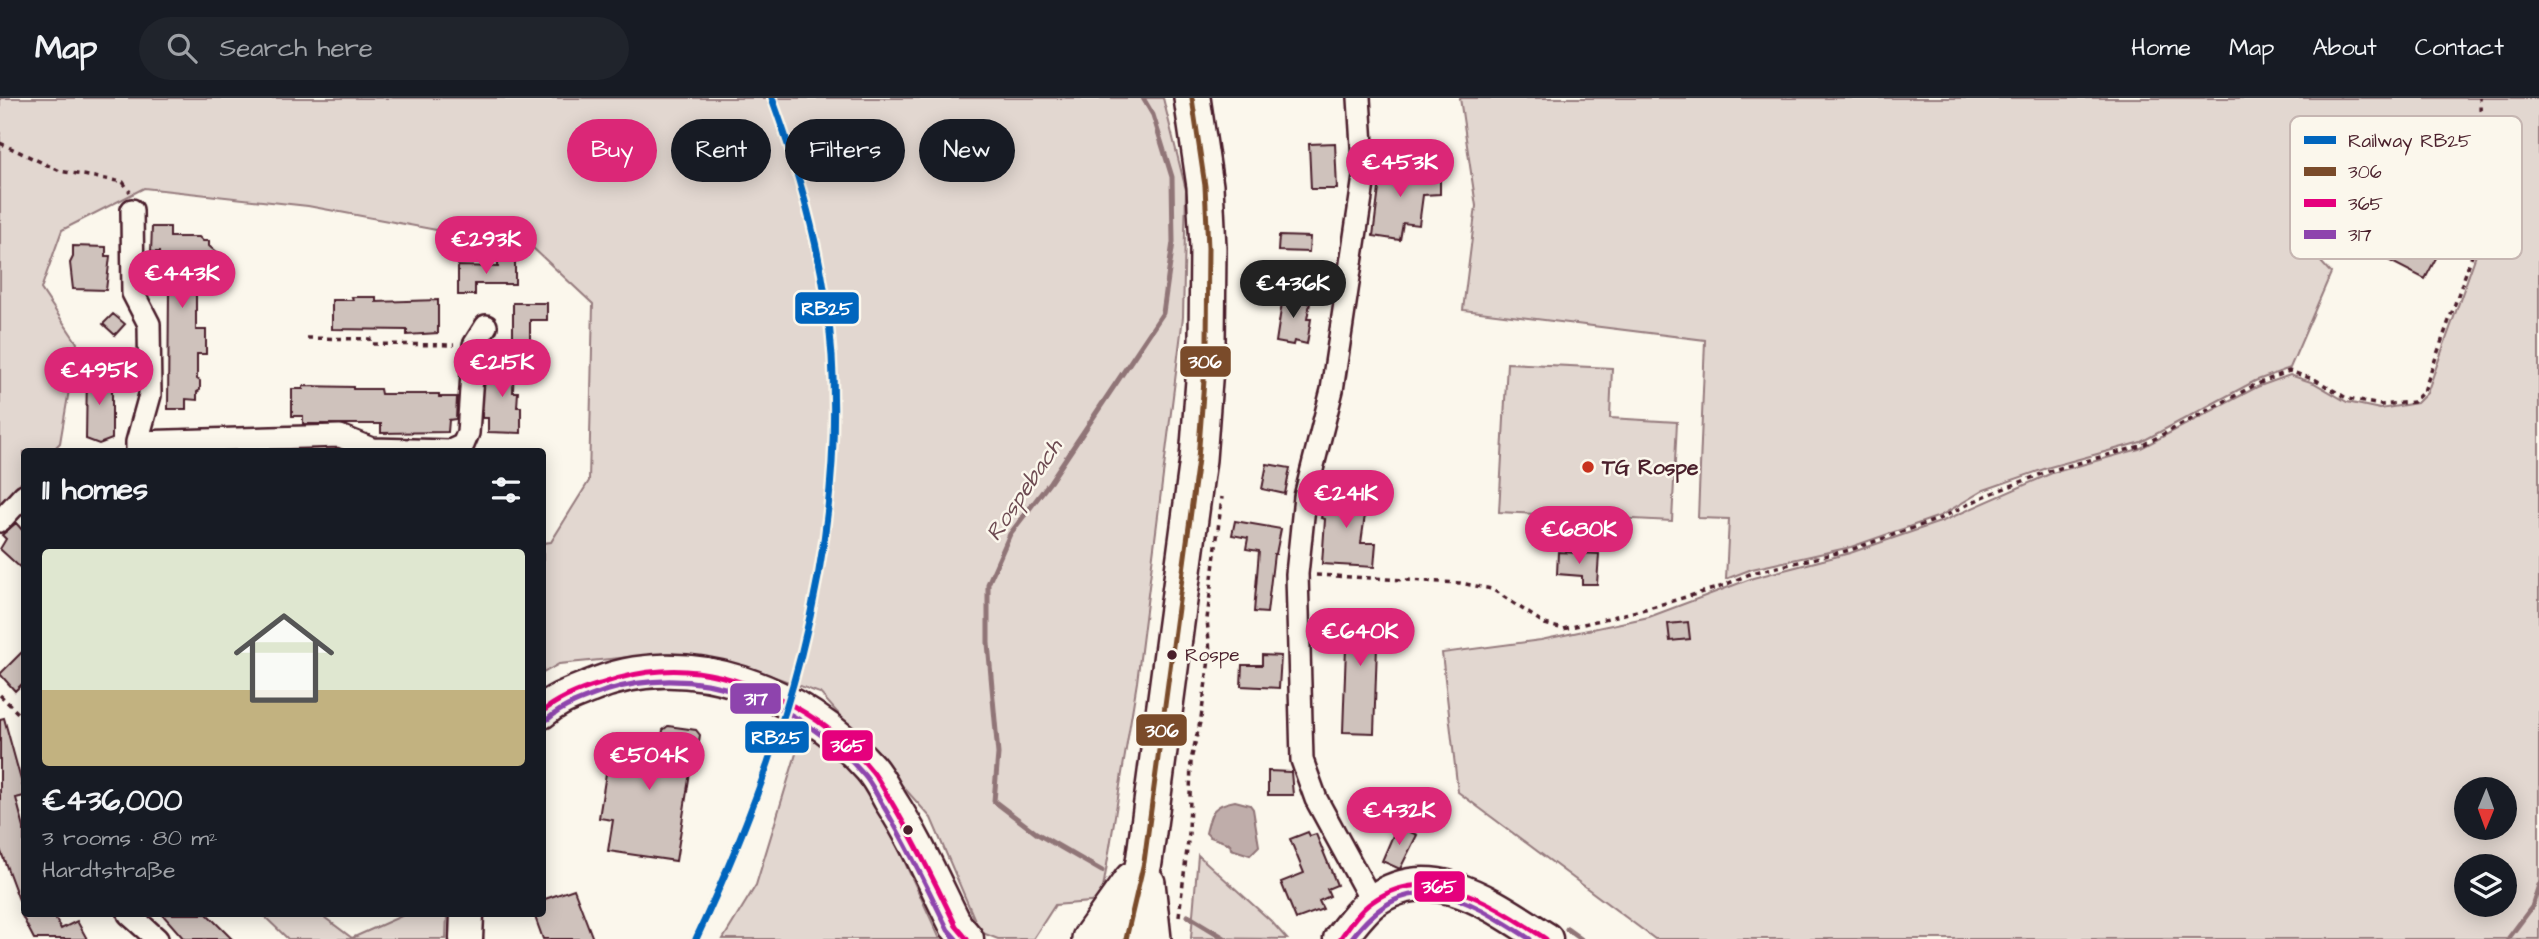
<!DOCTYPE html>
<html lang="en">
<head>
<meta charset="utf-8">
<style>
	:root { --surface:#171b24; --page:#20242c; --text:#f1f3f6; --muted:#9ea1a6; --line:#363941; --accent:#db2777 }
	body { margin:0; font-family:"Architects Daughter",sans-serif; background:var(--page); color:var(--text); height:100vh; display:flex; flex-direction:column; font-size:26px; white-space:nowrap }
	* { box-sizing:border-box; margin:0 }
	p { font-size:23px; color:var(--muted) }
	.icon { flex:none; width:38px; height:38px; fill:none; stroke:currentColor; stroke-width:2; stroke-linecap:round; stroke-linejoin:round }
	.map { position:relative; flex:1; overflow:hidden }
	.sheet { position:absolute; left:21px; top:350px; width:525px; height:469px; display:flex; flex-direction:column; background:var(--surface); border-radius:7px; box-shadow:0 4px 18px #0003 }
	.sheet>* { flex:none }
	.top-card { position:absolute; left:567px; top:21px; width:665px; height:63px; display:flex; gap:14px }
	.needle { width:46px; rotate:181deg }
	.buttons { position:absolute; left:2454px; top:679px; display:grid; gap:14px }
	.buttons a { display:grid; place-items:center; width:63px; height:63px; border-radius:50%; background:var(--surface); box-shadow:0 4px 18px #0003; font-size:35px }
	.price { position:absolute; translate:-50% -60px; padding:0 16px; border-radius:24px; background:var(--accent); color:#fff; font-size:23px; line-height:46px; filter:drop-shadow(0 2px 4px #0008) }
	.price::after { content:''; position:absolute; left:50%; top:42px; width:21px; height:16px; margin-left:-10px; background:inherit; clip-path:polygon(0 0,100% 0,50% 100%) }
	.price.active { background:#222; color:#fff }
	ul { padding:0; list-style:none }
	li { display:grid; align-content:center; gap:14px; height:371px; padding:0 21px }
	li span { display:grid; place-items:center; height:217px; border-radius:7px; color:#555 }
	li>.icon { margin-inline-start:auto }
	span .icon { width:126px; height:126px; fill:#fffc; stroke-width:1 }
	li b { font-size:30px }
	h2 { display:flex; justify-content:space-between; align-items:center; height:84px; padding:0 21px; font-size:30px }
	.tag { padding:0 24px; border-radius:32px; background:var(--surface); box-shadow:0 4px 18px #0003; font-size:24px; line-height:63px }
	.tag.active { background:var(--accent); color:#fff }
	header { display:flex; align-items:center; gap:42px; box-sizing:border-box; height:98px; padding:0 35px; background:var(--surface); border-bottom:2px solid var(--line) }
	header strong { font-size:33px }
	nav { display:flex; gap:38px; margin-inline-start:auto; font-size:24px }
	.search { width:490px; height:63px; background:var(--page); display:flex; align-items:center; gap:18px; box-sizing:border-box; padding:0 24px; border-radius:38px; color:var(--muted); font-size:26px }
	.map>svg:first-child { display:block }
	.green { fill:#e2d7d0; stroke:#967b7e; stroke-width:2; fill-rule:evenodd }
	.water { fill:#bfadaa; stroke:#907477; stroke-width:2 }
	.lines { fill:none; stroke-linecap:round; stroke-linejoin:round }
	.stream { stroke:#907477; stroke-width:5 }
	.building { fill:#cfc2bc; stroke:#4a1f2b; stroke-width:2 }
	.street-casing { stroke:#4a1f2b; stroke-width:26 }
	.secondary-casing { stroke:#4a1f2b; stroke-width:37 }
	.primary-casing { stroke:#4a1f2b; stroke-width:40 }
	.path { stroke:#4a1f2b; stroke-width:3.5; stroke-dasharray:5 5; stroke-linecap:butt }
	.street { stroke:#fbf7ec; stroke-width:21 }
	.secondary { stroke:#fbf7ec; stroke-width:32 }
	.primary { stroke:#fbf7ec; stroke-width:35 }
	.bus-1-casing { stroke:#fbf7ec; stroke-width:10 }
	.bus-2-casing { stroke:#fbf7ec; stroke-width:10 }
	.bus-3-casing { stroke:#fbf7ec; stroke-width:10 }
	.bus-1 { stroke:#7a4b2a; stroke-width:5 }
	.bus-2 { stroke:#e5007d; stroke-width:5 }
	.bus-3 { stroke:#8e44ad; stroke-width:5 }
	.rail-1-casing { stroke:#fbf7ec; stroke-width:12 }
	.rail-1 { stroke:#0065bd; stroke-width:7 }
	.poi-dot { fill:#c8321e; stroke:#fbf7ec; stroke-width:2.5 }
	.bus-dot { fill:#4a1f2b; stroke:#fbf7ec; stroke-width:2.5 }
	.labels { text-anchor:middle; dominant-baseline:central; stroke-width:5; stroke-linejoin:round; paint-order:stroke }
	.bus-label { font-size:19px; fill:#4a1f2b; stroke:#fbf7ec; text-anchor:start }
	.poi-label { font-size:21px; font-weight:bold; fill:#4a1f2b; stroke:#fbf7ec; text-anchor:start }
	.water-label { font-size:23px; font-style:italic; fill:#6d4a51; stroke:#fbf7ec }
	.key { fill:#fbf7ec; stroke:#c6b6b2; stroke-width:2 }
	.key-label { font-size:19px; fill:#4a1f2b }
	.line-badge { stroke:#fbf7ec; stroke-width:2.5 }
	.badge-label { font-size:19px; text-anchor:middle; font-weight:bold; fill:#fff }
</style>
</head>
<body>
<header>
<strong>Map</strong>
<div class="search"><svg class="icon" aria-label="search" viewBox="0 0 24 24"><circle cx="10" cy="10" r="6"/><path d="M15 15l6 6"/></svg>Search here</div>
<nav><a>Home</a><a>Map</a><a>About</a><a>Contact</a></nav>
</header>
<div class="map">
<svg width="2539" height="841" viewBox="0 0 2539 841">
	<rect width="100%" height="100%" fill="#fbf7ec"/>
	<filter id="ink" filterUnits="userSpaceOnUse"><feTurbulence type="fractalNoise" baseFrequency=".0143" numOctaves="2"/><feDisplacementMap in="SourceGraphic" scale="14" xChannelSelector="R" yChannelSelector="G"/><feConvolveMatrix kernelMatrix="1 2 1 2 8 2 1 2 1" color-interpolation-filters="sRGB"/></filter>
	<g filter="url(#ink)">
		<path class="green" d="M0,0H1163L1186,92L1183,219L1137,584L1101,803L1055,807L1033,841H998L980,834L931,720L820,595L775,579L671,555L559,566L543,575V445L551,444L589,383L593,206L533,150L308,108L144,90L62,132L41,191L77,245L60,345L52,353L24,354V383L0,409Z
			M1460,0H2539V841H1655L1458,694L1442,555L1541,542L1649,519L1753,480L1850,455L1943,423L2052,375L2139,351L2257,289L2290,277L2314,285L2347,304L2380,311L2417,305L2427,295L2482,140L2489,69L2404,25L2304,145L2331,175L2290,270L2255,283L2141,344L2050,369L1984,392L1940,418L1851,449L1752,471L1726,481L1729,421L1698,420L1705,242L1463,212L1476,108ZM2466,691H2504V730H2466ZM2466,768H2504V807H2466Z
			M1507,265L1612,270L1610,320L1677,324L1672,423L1499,414Z
			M802,636L832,650L879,708L940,841H723L756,787Z
			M1198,757L1271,823L1287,841L1191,840Z
			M262,816H320L352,840L406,816H447L446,841H288Z"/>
		<path class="water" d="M1235,703L1250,707L1253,711L1259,748L1250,757L1231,751L1230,746L1210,739L1206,735C1211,714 1212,707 1235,703Z"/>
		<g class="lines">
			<path class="stream" d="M1102,773L1036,735L994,703L998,656L988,545V486L1010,436L1050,384L1163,215L1173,144L1172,79L1153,17L1143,0
				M1188,818L1226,841
				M1567,831L1581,841
				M2508,841L2532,809L2539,787"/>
		</g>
		<path class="building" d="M1335,45L1337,91H1311L1309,46Z
			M1383,59L1401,62L1399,72L1422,76V82H1440V96L1423,97L1419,127L1403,125L1400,142L1373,138Z
			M2382,111L2445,143L2425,181L2361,148Z
			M152,129H170V139H199L203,143H209V148L216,154L209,161V171H196V232H206V256H197V281L200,283V292L197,294V302L186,301V311H168L169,190H160L159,154H151Z
			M1279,138L1310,139L1309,154L1278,153Z
			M73,148L106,149V158H110L106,192L73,191L70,165L73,159Z
			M498,160H515V186H475V197H458V168L498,169Z
			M1284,192L1299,194L1298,203L1310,205L1307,221H1311L1307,246L1294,243L1293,247L1276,244Z
			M352,199H376V204L438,202V235L407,237V232L332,231V202H353Z
			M513,205H547V222H530V262H513Z
			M113,216L125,226L115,237L103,226Z
			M491,262H514L513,294H518L517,309H521V335L488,334V320H482L485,278H491Z
			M87,274H112V341L99,346L86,341Z
			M303,288L353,289V291H380L381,296H439V299H457L456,321L449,322L448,334L381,335V326H303V318H292V291H303Z
			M1267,366L1290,370L1285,396L1262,391Z
			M1327,389L1368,396L1361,445H1376L1374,469L1322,466L1325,421L1321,420Z
			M1235,423L1281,431L1276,456H1274L1267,515L1254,514L1259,453L1246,451L1248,440L1232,437Z
			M16,425L24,434V473L0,451L6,441L2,437Z
			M1558,454L1599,456L1597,486H1582V478L1557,476Z
			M1383,516L1385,547L1377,548L1374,635L1343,634L1346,549L1337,550L1335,519Z
			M1688,524L1690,541L1670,543L1668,526Z
			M24,552V584L15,593L0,576Z
			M1262,557L1281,558L1279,590L1241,588L1242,567H1262Z
			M4,620L24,693V698L16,700L24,730V810H22L0,751V621Z
			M668,628L696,632L700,637L695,668H691L676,763L608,753L613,722L599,720L612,637L661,644L663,632Z
			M1268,673L1291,674L1293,697H1268Z
			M1397,728L1417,737L1400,771L1382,763Z
			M1308,734L1310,738L1316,736L1337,787L1327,791L1330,798L1319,803L1323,811L1296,821L1281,784L1304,775L1290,741Z
			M574,791L593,841H543L534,816H542V802Z
			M21,816H53L61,831L77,823L87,841H34Z
			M162,816H207L232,841H184Z"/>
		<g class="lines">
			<defs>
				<path id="street" d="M1359,0L1364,79L1332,292L1305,399L1297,476L1302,662L1316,701L1372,804
					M132,112L133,195L149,226L150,297L137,344V354
					M137,344L340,338L372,351L450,353L463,347L468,335L474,247L486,228
					M0,423L24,397
					M129,816L157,841"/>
				<path id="secondary" d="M542,614C556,601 572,596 589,589C687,546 802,593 870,670C878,679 884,691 890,702C916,742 935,786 956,828L967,841
					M466,841L467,816
					M1340,841C1349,829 1360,814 1372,804C1432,759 1495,809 1546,841"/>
				<path id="primary" d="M1147,785L1153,841
					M1090,841L1132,782
					M1126,841L1144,764L1198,361L1207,243L1208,150L1205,88L1192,0"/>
			</defs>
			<use href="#street" class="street-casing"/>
			<use href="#secondary" class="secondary-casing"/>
			<use href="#primary" class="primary-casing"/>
			<path class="path" d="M0,45L60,73L123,84L130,94
				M307,240L370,241L371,246L454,247
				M1316,477L1460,485L1492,491L1545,526L1563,531L1645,511L1720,489L1752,475L1850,452L1939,421L1985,398L2049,373L2141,348L2255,287L2289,273L2316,282L2348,301L2381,307L2413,304L2424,293L2479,138L2482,115L2480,0
				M0,597L24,621
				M1179,818L1189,735L1191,662L1201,620L1210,554L1207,521L1222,399"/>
			<use href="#street" class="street"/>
			<use href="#secondary" class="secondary"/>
			<use href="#primary" class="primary"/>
			<defs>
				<path id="bus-1" d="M1126,841L1144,764L1198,361L1207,243L1208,150L1205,88L1192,0"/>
				<path id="bus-2" d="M542,614C559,600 579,592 600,586C620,579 640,574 662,573C737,568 826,616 872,673C880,683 885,694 892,705C916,745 936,786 956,828L967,841
					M1340,841C1349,828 1359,813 1372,804C1431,762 1495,808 1546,841"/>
				<path id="bus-3" d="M548,621C564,607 585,600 605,593C699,563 801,604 864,677C872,686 877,698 884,709C908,749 928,790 948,832L956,841
					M1351,841C1409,764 1463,798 1530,841"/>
			</defs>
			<use href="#bus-1" class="bus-1-casing"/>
			<use href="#bus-2" class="bus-2-casing"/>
			<use href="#bus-3" class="bus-3-casing"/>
			<use href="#bus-1" class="bus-1"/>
			<use href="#bus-2" class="bus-2"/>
			<use href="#bus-3" class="bus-3"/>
			<defs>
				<path id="rail-1" d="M696,841C781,659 845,462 832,258C826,169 802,83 772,0"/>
			</defs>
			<use href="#rail-1" class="rail-1-casing"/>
			<use href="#rail-1" class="rail-1"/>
		</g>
	</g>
	<circle class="poi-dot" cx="1588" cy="369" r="7"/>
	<g class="bus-dot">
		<circle cx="1172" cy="557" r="6"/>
		<circle cx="908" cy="732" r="6"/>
	</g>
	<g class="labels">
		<g class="bus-label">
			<text x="1185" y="557">Rospe</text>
		</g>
		<g class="poi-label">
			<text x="1602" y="369">TG Rospe</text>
		</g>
		<g class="water-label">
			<text transform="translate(1024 392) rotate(-56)">Rospebach</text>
		</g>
	</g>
	<rect x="2290" y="18" width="232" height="143" rx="10" class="key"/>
	<rect x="2304" y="38" width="32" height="8" fill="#0065bd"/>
	<rect x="2304" y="69" width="32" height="9" fill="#7a4b2a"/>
	<rect x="2304" y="101" width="32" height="8" fill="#e5007d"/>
	<rect x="2304" y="132" width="32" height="9" fill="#8e44ad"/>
	<g class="key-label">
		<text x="2348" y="49">Railway RB25</text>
		<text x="2348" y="80">306</text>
		<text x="2348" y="112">365</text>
		<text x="2348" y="143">317</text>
	</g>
	<g class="line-badge">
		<rect x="794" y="193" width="66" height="34" rx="7" fill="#0065bd"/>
		<rect x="1179" y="247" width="53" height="33" rx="7" fill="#7a4b2a"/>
		<rect x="729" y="584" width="53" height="33" rx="7" fill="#8e44ad"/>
		<rect x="1135" y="615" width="53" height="34" rx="7" fill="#7a4b2a"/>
		<rect x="744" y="622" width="66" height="34" rx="7" fill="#0065bd"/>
		<rect x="821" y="631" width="53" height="33" rx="7" fill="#e5007d"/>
		<rect x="1413" y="772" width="53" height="33" rx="7" fill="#e5007d"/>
	</g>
	<g class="badge-label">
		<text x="827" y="217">RB25</text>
		<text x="1205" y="270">306</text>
		<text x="756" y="607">317</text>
		<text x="1162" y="639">306</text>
		<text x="777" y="646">RB25</text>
		<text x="848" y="654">365</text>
		<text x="1439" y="795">365</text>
	</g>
</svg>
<div class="buttons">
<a><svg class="needle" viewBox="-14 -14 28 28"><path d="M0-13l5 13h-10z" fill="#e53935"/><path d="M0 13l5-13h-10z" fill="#9ea1a6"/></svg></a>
<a><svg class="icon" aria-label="layers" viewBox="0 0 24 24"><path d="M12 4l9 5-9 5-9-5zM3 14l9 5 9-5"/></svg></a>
</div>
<b class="price" style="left:1400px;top:101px">€453K</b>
<b class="price" style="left:486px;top:178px">€293K</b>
<b class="price" style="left:182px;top:212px">€443K</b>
<b class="price active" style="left:1293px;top:222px">€436K</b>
<b class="price" style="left:502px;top:301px">€215K</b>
<b class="price" style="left:99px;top:309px">€495K</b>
<b class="price" style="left:1346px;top:432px">€241K</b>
<b class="price" style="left:1579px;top:468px">€680K</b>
<b class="price" style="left:1360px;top:570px">€640K</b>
<b class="price" style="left:649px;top:694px">€504K</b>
<b class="price" style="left:1399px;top:749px">€432K</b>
<div class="top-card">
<a class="tag active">Buy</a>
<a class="tag">Rent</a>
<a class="tag">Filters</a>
<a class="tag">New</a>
</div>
<section class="sheet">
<h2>11 homes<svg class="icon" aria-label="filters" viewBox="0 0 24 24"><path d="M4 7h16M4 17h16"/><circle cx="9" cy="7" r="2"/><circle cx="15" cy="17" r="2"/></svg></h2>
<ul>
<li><span style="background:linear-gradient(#dfe7d0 65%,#c2b280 0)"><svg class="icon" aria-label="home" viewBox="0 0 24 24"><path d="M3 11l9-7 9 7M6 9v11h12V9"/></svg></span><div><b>€436,000</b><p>3 rooms · 80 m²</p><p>Hardtstraße</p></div></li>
</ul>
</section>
</div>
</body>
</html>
